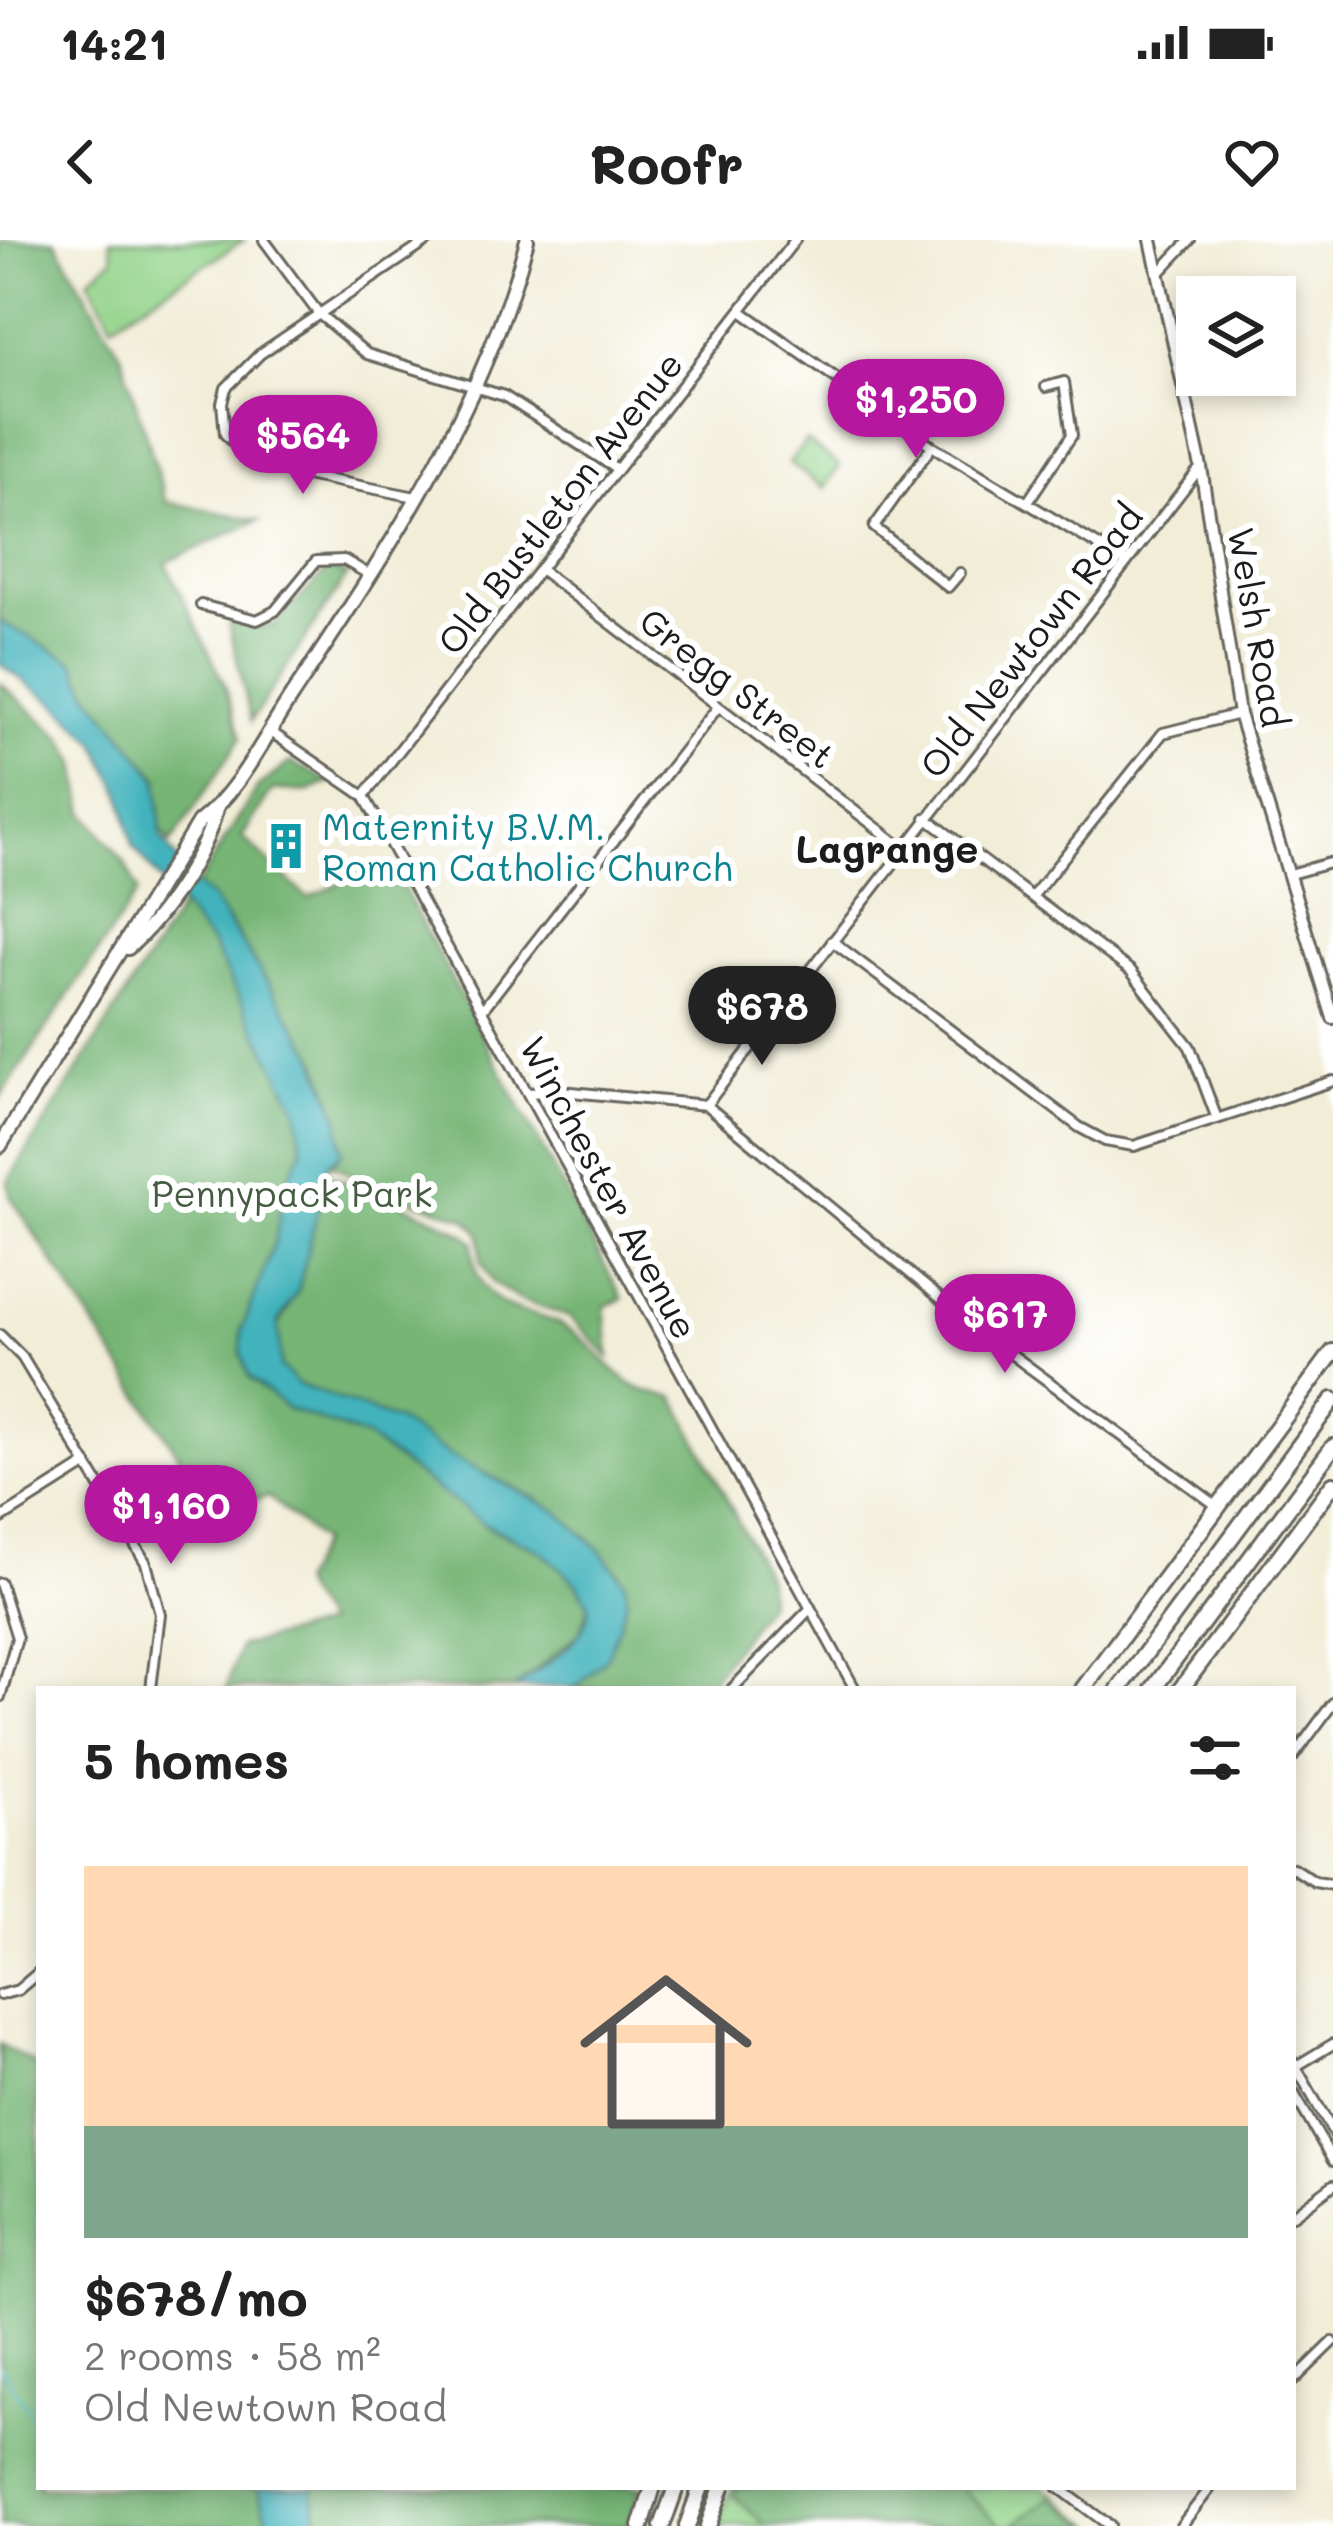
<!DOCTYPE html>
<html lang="en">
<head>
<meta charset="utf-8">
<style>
	:root { --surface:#fff; --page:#f6f6f6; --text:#222; --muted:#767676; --accent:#b5179e }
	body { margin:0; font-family:Mali,sans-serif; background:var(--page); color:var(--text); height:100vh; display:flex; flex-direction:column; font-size:45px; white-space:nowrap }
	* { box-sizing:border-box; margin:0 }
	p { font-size:39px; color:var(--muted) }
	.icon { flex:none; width:66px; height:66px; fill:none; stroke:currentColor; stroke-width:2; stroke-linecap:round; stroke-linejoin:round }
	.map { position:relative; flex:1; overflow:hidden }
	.side { position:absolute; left:36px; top:1446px; width:1260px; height:804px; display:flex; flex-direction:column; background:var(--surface); border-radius:0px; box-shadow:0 6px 18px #0003 }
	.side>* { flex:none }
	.fabs { position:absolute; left:1176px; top:36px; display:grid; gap:24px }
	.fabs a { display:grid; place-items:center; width:120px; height:120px; border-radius:0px; background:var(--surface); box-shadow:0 6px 18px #0003; font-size:60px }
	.price { position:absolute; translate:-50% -102px; padding:0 27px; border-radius:42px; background:var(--accent); color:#fff; font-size:39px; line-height:78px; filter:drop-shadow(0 3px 6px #0008) }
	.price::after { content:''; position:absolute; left:50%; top:72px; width:36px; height:27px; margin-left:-18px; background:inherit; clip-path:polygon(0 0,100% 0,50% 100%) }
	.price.selected { background:#222; color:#fff }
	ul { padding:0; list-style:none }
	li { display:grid; align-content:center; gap:24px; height:636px; padding:0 48px }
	li span { display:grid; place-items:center; height:372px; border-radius:0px; color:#555 }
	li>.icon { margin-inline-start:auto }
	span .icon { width:216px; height:216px; fill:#fffc; stroke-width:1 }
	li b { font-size:51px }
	h2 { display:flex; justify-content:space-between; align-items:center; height:144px; padding:0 48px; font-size:51px }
	.status { display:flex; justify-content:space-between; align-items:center; height:84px; padding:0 60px; background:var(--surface); direction:ltr }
	.status svg { height:33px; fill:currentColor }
	header { display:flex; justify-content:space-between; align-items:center; height:156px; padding:0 48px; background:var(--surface); font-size:54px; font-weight:700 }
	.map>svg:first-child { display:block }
	.green { fill:#93d38a; stroke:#587853; stroke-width:3 }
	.forest { fill:#76b576; stroke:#496849; stroke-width:3 }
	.water { fill:#43b3bc; stroke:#30686c; stroke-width:3 }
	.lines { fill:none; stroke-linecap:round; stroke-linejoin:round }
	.stream { stroke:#43b3bc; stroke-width:3 }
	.minor-casing { stroke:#67655d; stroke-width:14 }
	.secondary-casing { stroke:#67655d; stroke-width:16 }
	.primary-casing { stroke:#67655d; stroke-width:18 }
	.trunk-casing { stroke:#67655d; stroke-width:20 }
	.minor { stroke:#fff; stroke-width:8 }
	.secondary { stroke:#fff; stroke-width:10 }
	.primary { stroke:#fff; stroke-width:12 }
	.trunk { stroke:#fff; stroke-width:14 }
	.labels { text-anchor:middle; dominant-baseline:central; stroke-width:12; stroke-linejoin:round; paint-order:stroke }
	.street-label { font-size:36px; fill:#1c1c1c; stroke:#fff }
	.culture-label { font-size:36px; fill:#0d838f; stroke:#fff; text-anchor:start }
	.park-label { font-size:36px; fill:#465c42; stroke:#fff }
	.neighbourhood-label { font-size:39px; font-weight:bold; fill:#1c1c1c; stroke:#fff }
</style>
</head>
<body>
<div class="status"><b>14:21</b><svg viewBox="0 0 49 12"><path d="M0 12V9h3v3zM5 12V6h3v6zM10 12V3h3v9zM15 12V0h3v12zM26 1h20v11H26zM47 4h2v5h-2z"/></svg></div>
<header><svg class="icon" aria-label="back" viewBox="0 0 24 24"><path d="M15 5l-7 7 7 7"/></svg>Roofr<svg class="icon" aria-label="heart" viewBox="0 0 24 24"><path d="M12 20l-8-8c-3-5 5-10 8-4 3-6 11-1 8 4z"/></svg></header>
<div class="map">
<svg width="1333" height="2286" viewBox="0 0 1333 2286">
	<rect width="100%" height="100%" fill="#fff"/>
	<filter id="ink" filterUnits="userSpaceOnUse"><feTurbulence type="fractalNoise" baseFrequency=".00833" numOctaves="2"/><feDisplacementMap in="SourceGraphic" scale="24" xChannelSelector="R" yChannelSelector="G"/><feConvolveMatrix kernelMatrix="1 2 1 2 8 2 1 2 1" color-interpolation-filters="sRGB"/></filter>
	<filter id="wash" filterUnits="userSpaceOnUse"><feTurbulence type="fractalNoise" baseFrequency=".004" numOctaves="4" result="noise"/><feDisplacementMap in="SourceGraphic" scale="48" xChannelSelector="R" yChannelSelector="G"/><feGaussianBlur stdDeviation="2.7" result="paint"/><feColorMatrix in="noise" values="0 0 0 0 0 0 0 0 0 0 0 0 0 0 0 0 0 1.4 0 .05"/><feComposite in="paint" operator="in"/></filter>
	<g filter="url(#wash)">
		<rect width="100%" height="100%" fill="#f1edd7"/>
		<path class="green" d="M110,0H244L112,84L89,39L113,18Z
			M806,201L840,226L824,248L789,223Z
			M732,2247H1044L1095,2286H718Z"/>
		<path class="forest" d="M0,0H55L122,116L166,262L259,280L166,323L225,445L241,498L171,603L159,588L158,538L89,453L74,422L0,381Z
			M330,327L347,336L251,481L229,384L273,386Z
			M0,443L63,498L77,523L85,573L125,623L138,652L0,858Z
			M290,522L331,542L306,552L273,549L242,597L308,658L378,626L396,635L623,1059L605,1066L610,1117L570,1077L519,1060L493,1043L481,1022L480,994L466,978L379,949L329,923L339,918V879L319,824L228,680L196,646L258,547Z
			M182,665L212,705L298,870L302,910L285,945L275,1001L242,1089L241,1114L250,1138L288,1169L366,1197L491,1289L541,1311L576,1342L589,1365L580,1393L514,1449H226L240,1406L325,1385L299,1344L321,1302L268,1256L217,1274L10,956L8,941Z
			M326,934C357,945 452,982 473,1001C473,1020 475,1038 489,1053C510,1076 543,1072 567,1088C612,1116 614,1152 675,1157L767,1338L768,1361L705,1449H572L604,1420L621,1335L588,1297L537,1259L445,1213L398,1181L297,1144C271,1126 271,1090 289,1067Z
			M0,1804L39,1827V2247H258L270,2286H0Z
			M312,2247H641L628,2286H319Z
			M737,2247H960L1002,2286H766L734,2256Z
			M1053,2256L1093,2286H1012Z"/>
		<path class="water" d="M0,381L74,422L89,453L158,539L161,597L196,646L212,658L313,812L339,879L342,913L329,923L298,1051L278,1082L281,1127L297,1144L398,1181L445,1213L557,1271L601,1311L625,1342L627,1360L608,1416L577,1447L514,1449C541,1426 589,1404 589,1364L576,1342L541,1311L483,1283L366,1197L288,1169L250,1138L241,1114L242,1089L275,1001L285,945L302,910L298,870L212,705L133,606L121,553L96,503L59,466L0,424Z
			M258,2247H312L319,2286H270Z"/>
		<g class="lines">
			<path class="stream" d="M0,2127L39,2186"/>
		</g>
	</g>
	<g filter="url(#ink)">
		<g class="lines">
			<defs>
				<path id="minor" d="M264,0L319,74L367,114L504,156L617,229
					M1159,33L1190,0
					M741,71L932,206L1124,321
					M932,206L874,287L948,347L960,333
					M416,257L255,225L225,194L222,163L226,148L260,114L429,0
					M1029,260L1072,195L1064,142L1046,147
					M541,330L903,608
					M201,365L257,380L275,371L316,321L344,320L370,335
					M271,492L364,556L855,1449
					M364,556L795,0
					M926,578L1131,731L1190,807L1217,879
					M1290,634L1333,622
					M1032,657L1163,493L1239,474
					M832,701L1079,887L1105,901L1134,906L1333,841
					M483,769L718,467
					M528,853L561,851L706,865L1200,228
					M706,865L980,1091L1217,1266
					M0,1095L22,1117L146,1323L160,1374L151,1449
					M0,1279L87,1224
					M0,1343L17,1398L0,1457
					M732,1449L808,1371
					M1293,1517L1333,1463
					M1293,1628L1315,1642L1333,1645
					M0,1755L18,1750L39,1732
					M1293,1822L1333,1892
					M1293,1828L1333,1804
					M1293,1852L1333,1921
					M1293,1975L1333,1945
					M1293,2141L1333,2102
					M1058,2247L1110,2286
					M1181,2286L1211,2247"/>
				<path id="secondary" d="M1151,0L1201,227L1239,474L1333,778"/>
				<path id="primary" d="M128,708C164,677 204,616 216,570
					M0,906L199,582C238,553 264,498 291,457C387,312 483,170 527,0"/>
				<path id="trunk" d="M1083,1449L1333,1112
					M1119,1449L1333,1160
					M1153,1449L1333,1207
					M1181,1449L1333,1244
					M641,2286L653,2247
					M662,2286L676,2247
					M687,2286L701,2247
					M708,2286L722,2247"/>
			</defs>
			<use href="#minor" class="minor-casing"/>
			<use href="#secondary" class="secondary-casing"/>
			<use href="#primary" class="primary-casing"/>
			<use href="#trunk" class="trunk-casing"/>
			<use href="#minor" class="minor"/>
			<use href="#secondary" class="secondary"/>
			<use href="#primary" class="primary"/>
			<use href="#trunk" class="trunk"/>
		</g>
	</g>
	<defs>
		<symbol id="building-bare" viewBox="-9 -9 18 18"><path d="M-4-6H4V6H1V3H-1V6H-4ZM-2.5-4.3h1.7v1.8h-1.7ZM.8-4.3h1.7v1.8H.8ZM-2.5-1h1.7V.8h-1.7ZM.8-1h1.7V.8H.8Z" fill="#0f9aa8" stroke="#fff" stroke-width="2.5" paint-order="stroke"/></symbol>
	</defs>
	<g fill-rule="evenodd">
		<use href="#building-bare" x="253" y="573" width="66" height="66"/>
	</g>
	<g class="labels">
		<g class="street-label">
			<text transform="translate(559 262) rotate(-52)">Old Bustleton Avenue</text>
			<text transform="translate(1259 387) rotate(80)">Welsh Road</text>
			<text transform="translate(1030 400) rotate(-52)">Old Newtown Road</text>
			<text transform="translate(738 447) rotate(38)">Gregg Street</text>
			<text transform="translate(610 947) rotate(62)">Winchester Avenue</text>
		</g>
		<g class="culture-label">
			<text x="322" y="585">Maternity B.V.M.<tspan x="322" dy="41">Roman Catholic Church</tspan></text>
		</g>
		<g class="park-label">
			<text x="292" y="952">Pennypack Park</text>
		</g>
		<g class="neighbourhood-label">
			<text x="887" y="607">Lagrange</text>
		</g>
	</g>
</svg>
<div class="fabs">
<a><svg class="icon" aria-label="layers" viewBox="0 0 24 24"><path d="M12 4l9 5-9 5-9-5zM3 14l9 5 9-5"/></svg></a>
</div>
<b class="price" style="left:916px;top:221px">$1,250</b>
<b class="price" style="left:303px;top:257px">$564</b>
<b class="price selected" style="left:762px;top:828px">$678</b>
<b class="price" style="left:1005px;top:1136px">$617</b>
<b class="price" style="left:171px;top:1327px">$1,160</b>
<section class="side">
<h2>5 homes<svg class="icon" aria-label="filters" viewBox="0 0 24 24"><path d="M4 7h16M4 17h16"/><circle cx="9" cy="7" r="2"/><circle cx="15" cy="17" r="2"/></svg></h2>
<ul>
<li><span style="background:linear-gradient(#ffd9b3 70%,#7fa58c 0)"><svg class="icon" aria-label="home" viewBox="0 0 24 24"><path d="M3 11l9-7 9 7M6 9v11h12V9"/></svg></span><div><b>$678/mo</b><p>2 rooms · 58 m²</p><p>Old Newtown Road</p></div></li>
</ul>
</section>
</div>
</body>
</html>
